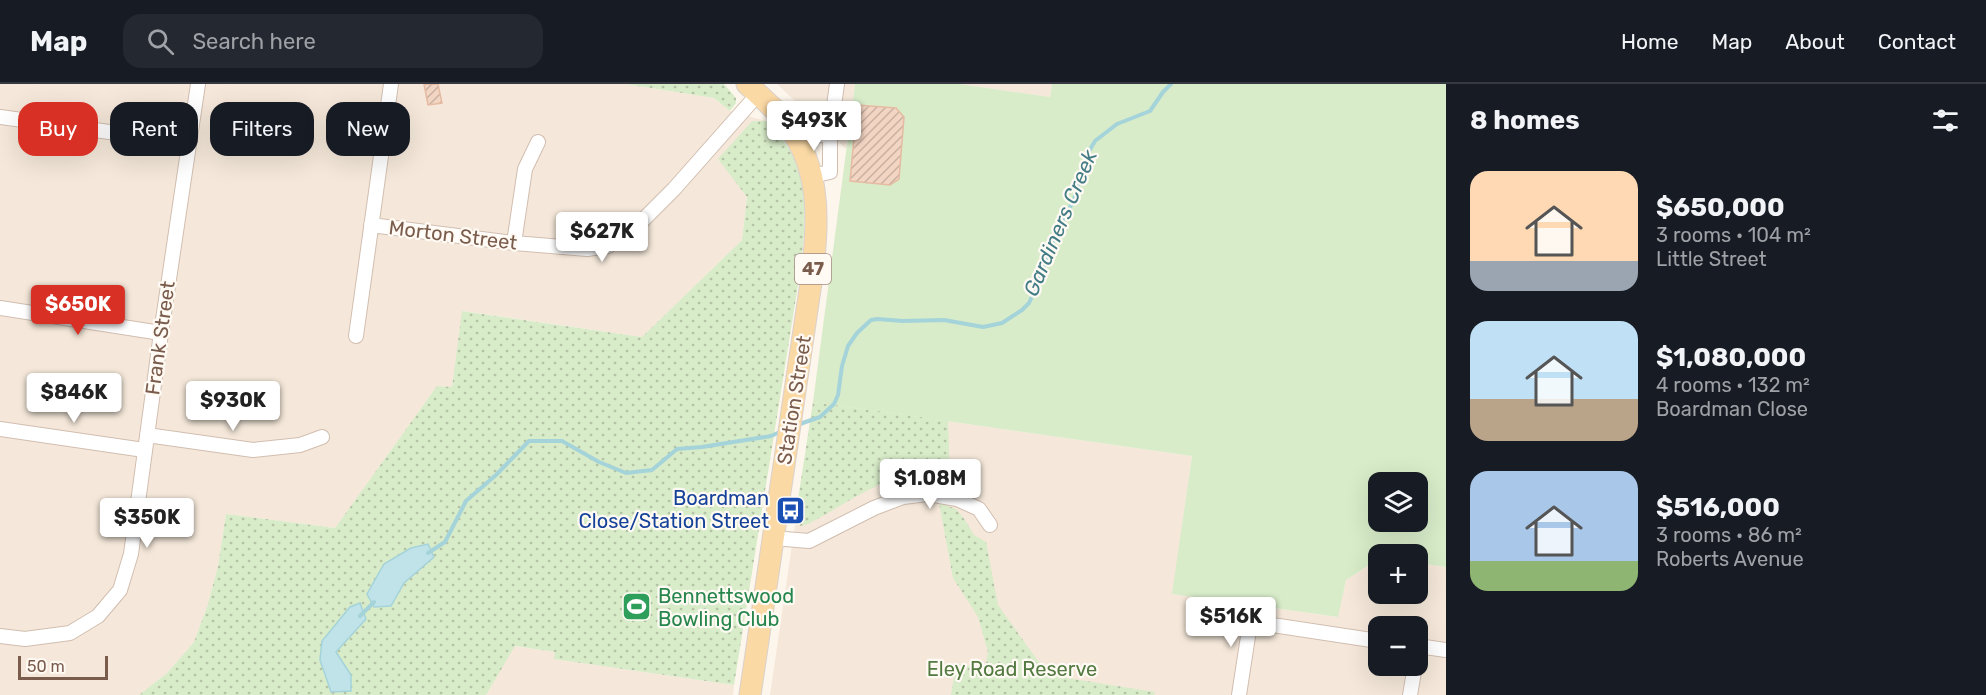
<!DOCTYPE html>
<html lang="en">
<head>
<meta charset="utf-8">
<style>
	:root { --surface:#171b24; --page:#242831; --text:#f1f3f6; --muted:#9ea1a6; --line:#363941; --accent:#d93025 }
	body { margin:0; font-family:Rubik,sans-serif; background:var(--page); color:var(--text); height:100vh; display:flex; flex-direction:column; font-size:22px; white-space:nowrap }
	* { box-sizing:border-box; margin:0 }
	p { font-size:20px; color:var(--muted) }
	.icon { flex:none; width:33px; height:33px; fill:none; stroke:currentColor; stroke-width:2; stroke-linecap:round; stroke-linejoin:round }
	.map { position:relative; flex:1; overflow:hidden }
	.sheet { display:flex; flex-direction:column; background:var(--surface); width:540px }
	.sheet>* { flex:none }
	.banner { position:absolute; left:18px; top:18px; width:570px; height:54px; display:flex; gap:12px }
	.buttons { position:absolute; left:1368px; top:388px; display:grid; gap:12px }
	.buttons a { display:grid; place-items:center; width:60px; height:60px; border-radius:12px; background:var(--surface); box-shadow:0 6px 24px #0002; font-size:30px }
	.scale { position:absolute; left:18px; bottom:15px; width:90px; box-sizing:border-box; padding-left:6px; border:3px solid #7a5c4d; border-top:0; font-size:16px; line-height:21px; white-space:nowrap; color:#7a5c4d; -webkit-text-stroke:4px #fffaf3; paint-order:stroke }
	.price { position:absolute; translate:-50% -51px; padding:0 14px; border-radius:6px; background:#fff; color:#222; font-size:20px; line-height:39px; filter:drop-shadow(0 2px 3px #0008) }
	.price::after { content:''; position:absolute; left:50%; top:36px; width:18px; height:14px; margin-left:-9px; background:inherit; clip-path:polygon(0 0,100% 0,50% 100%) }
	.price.current { background:var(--accent); color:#fff }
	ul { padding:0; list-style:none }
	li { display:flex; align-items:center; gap:18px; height:150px; padding:0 24px }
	li span { display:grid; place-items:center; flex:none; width:168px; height:120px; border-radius:18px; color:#555 }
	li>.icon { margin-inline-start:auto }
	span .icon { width:72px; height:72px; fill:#fffc; stroke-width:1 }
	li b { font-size:26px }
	h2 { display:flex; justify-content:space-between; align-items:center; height:72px; padding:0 24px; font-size:26px }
	.tag { padding:0 21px; border-radius:18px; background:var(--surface); box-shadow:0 6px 24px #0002; font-size:21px; line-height:54px }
	.tag.current { background:var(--accent); color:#fff }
	header { display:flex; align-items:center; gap:36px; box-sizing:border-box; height:84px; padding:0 30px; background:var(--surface); border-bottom:2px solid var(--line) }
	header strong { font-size:28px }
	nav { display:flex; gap:33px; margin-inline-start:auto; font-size:21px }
	.search { width:420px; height:54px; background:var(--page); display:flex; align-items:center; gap:15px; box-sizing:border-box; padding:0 21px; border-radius:18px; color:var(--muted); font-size:22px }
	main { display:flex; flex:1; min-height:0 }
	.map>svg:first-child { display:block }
	.residential { fill:#f5e8da; fill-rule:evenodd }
	.grass { fill:#d8ecc9; fill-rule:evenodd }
	.park { fill:url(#park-dots) }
	.water { fill:#bfe3e8; stroke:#a5d3da; stroke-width:1.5 }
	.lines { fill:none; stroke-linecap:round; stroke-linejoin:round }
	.stream { stroke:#a5d3da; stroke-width:4 }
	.building { fill:url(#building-hatch); stroke:#e6bba3; stroke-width:1.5 }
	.minor-casing { stroke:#d1beb0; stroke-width:16 }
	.primary-casing { stroke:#dad1cd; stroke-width:23 }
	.minor { stroke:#fff; stroke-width:14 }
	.primary { stroke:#fbd9a5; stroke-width:21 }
	.labels { text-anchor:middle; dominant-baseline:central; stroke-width:4.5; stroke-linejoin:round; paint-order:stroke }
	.shield { fill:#fffaf3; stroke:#a28b7f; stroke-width:1.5 }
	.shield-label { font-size:18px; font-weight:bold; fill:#7a5c4d }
	.street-label { font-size:20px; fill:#7a5c4d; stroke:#fffaf3 }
	.transit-label { font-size:20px; fill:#164399; stroke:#fffaf3; text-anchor:end }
	.leisure-label { font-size:20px; fill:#27864d; stroke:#fffaf3; text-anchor:start }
	.park-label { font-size:20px; fill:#537a41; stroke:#fffaf3 }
	.water-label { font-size:21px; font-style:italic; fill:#437c86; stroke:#fffaf3 }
</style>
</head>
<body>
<header>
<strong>Map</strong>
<div class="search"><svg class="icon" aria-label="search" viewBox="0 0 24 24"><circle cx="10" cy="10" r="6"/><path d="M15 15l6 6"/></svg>Search here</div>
<nav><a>Home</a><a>Map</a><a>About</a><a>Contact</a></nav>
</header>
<main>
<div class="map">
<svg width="1446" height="611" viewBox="0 0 1446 611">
	<defs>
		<pattern id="park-dots" width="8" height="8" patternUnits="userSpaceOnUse" patternTransform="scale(1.5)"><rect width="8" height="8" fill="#d8ecc9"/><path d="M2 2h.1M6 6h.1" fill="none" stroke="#b4c2a5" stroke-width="1.8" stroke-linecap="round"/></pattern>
		<pattern id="building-hatch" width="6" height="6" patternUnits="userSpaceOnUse" patternTransform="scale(1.5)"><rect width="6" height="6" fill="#f3d5c3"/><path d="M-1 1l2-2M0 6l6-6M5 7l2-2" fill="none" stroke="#cab0a1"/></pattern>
	</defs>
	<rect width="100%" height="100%" fill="#fdf6ec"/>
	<path class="residential" d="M0,0H625L714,14L730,27L766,37L752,38L747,113L742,156L642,253L463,227L452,303L437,302L335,444L226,430L218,482L208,520L194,558L167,589L139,611H0Z
		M777,0H855L846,65Z
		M960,0H1052L1050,13Z
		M813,318L1192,372L1173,510L1337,533L1346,496L1378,475V510H1418V479L1446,483V611H770ZM1378,543H1418V582H1378Z
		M514,562L555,568V575L734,601L733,611H486Z"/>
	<path class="grass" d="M855,0H960L1050,13L1052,0H1446V483L1418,479V471H1378V475L1346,496L1338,533L1172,510L1192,372L813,318ZM1378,399H1418V438H1378Z"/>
	<path class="park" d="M625,0H724L736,14V19L730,27L714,14Z
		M752,37H766C774,46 784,56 790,66C809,104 805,135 802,176L734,601L554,575L555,568L515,562L486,611H139L167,589L194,558L208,520L218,482L226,430L335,444L437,302L452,303L462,227L642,253L742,156L747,113L718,75Z
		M813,318L948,337L950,391C887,384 860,413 808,440L800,442L795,435Z
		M939,419L956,425L965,436L974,451L986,458L998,521L1048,591L1155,608L1154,611H951L956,580L985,584L988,568L978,533L953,494Z"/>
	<path class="water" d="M428,460L434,473L404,499L391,522L374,523L367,510L384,480L411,464Z
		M360,519L366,535L336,568L351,591V607L331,608L320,576L322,557L350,523Z"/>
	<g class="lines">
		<path class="stream" d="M797,341L820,333L834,320L838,311L842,282L848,262L857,249L871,236L877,235L903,237L944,236L983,243L1002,239L1022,226L1029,219L1033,210L1054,156L1074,115L1088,69L1095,57L1117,40L1150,27L1163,8L1171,0
			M428,469L445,458L466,417L496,391L529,357H562L599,378L626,389L652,386L677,365L702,363L771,352L782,347
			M360,532L374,518"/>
	</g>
	<path class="building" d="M424,0H438L442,19L428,21Z
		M857,21L896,24L904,33L899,95L890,101L850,97Z"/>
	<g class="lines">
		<defs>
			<path id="minor" d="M0,33L189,59
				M796,54L830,50
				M812,92L830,88V50L837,0
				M371,141L514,159L587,165L608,162L631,148L674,105L758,10
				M514,159L525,85L538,58
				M0,224L161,249
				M356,252L391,0
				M0,345L144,366
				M147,351L253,366L300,361L322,353
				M773,454L809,457L874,424L903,413L928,410L957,415L979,425L990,441
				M0,552L25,555L70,549L98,532L120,506L131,470L161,249L198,0
				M1418,562L1446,566
				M1239,611L1249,546L1259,539L1378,557
				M1410,611L1415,582"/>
			<path id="primary" d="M747,0C757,9 768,19 778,29C822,77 819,133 812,192L750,611"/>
		</defs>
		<use href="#minor" class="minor-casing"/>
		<use href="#primary" class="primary-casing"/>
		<use href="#minor" class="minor"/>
		<use href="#primary" class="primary"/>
	</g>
	<defs>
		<symbol id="bus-square" viewBox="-11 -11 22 22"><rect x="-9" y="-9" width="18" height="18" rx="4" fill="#1a4fb4" stroke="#fffaf3"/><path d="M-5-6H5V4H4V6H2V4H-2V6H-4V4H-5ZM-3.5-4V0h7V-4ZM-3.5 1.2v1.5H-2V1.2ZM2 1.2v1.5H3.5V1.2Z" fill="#fff"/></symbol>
		<symbol id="stadium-square" viewBox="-11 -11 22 22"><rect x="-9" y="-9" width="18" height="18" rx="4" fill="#2e9e5b" stroke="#fffaf3"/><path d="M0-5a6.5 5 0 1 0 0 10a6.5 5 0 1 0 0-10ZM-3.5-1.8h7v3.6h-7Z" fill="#fff"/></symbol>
	</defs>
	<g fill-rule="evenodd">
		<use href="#bus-square" x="774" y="410" width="33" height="33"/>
		<use href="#stadium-square" x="620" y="506" width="33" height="33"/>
	</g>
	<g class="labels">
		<rect class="shield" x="795" y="170" width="36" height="30" rx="4.5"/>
		<g class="shield-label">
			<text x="813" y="185">47</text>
		</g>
		<g class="street-label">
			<text transform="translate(453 151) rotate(7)">Morton Street</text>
			<text transform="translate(160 254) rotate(-82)">Frank Street</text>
			<text transform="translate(794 316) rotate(-81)">Station Street</text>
		</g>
		<g class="transit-label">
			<text x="769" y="414">Boardman<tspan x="769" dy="23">Close/Station Street</tspan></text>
		</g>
		<g class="leisure-label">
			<text x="658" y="512">Bennettswood<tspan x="658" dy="23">Bowling Club</tspan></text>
		</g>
		<g class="park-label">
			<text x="1012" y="585">Eley Road Reserve</text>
		</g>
		<g class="water-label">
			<text transform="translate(1060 139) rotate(-67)">Gardiners Creek</text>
		</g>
	</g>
</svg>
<div class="buttons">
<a><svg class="icon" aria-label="layers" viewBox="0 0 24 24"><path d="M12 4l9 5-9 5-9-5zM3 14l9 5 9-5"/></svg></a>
<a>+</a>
<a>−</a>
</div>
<div class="scale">50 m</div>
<b class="price" style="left:814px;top:68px">$493K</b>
<b class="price" style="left:602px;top:179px">$627K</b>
<b class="price current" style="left:78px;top:252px">$650K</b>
<b class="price" style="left:74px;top:340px">$846K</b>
<b class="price" style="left:233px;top:348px">$930K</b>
<b class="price" style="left:930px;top:426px">$1.08M</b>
<b class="price" style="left:147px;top:465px">$350K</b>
<b class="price" style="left:1231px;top:564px">$516K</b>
<div class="banner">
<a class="tag current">Buy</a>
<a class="tag">Rent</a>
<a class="tag">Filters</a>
<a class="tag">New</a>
</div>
</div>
<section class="sheet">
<h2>8 homes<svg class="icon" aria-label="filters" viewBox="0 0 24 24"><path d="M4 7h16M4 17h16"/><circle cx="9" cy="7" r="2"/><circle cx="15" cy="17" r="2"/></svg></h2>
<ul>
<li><span style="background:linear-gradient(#ffd9b3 75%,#9aa5b1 0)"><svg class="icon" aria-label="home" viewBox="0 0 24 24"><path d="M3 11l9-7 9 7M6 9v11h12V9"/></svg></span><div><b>$650,000</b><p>3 rooms · 104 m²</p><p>Little Street</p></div></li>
<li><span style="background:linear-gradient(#bfe0f5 65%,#b9a48a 0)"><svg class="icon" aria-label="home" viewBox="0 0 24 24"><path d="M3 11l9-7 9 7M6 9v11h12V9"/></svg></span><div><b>$1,080,000</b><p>4 rooms · 132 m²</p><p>Boardman Close</p></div></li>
<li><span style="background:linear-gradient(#a9c7e8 75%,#8fb573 0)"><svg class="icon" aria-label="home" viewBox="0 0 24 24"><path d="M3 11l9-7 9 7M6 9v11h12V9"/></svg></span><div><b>$516,000</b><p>3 rooms · 86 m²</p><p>Roberts Avenue</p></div></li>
</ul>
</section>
</main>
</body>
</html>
